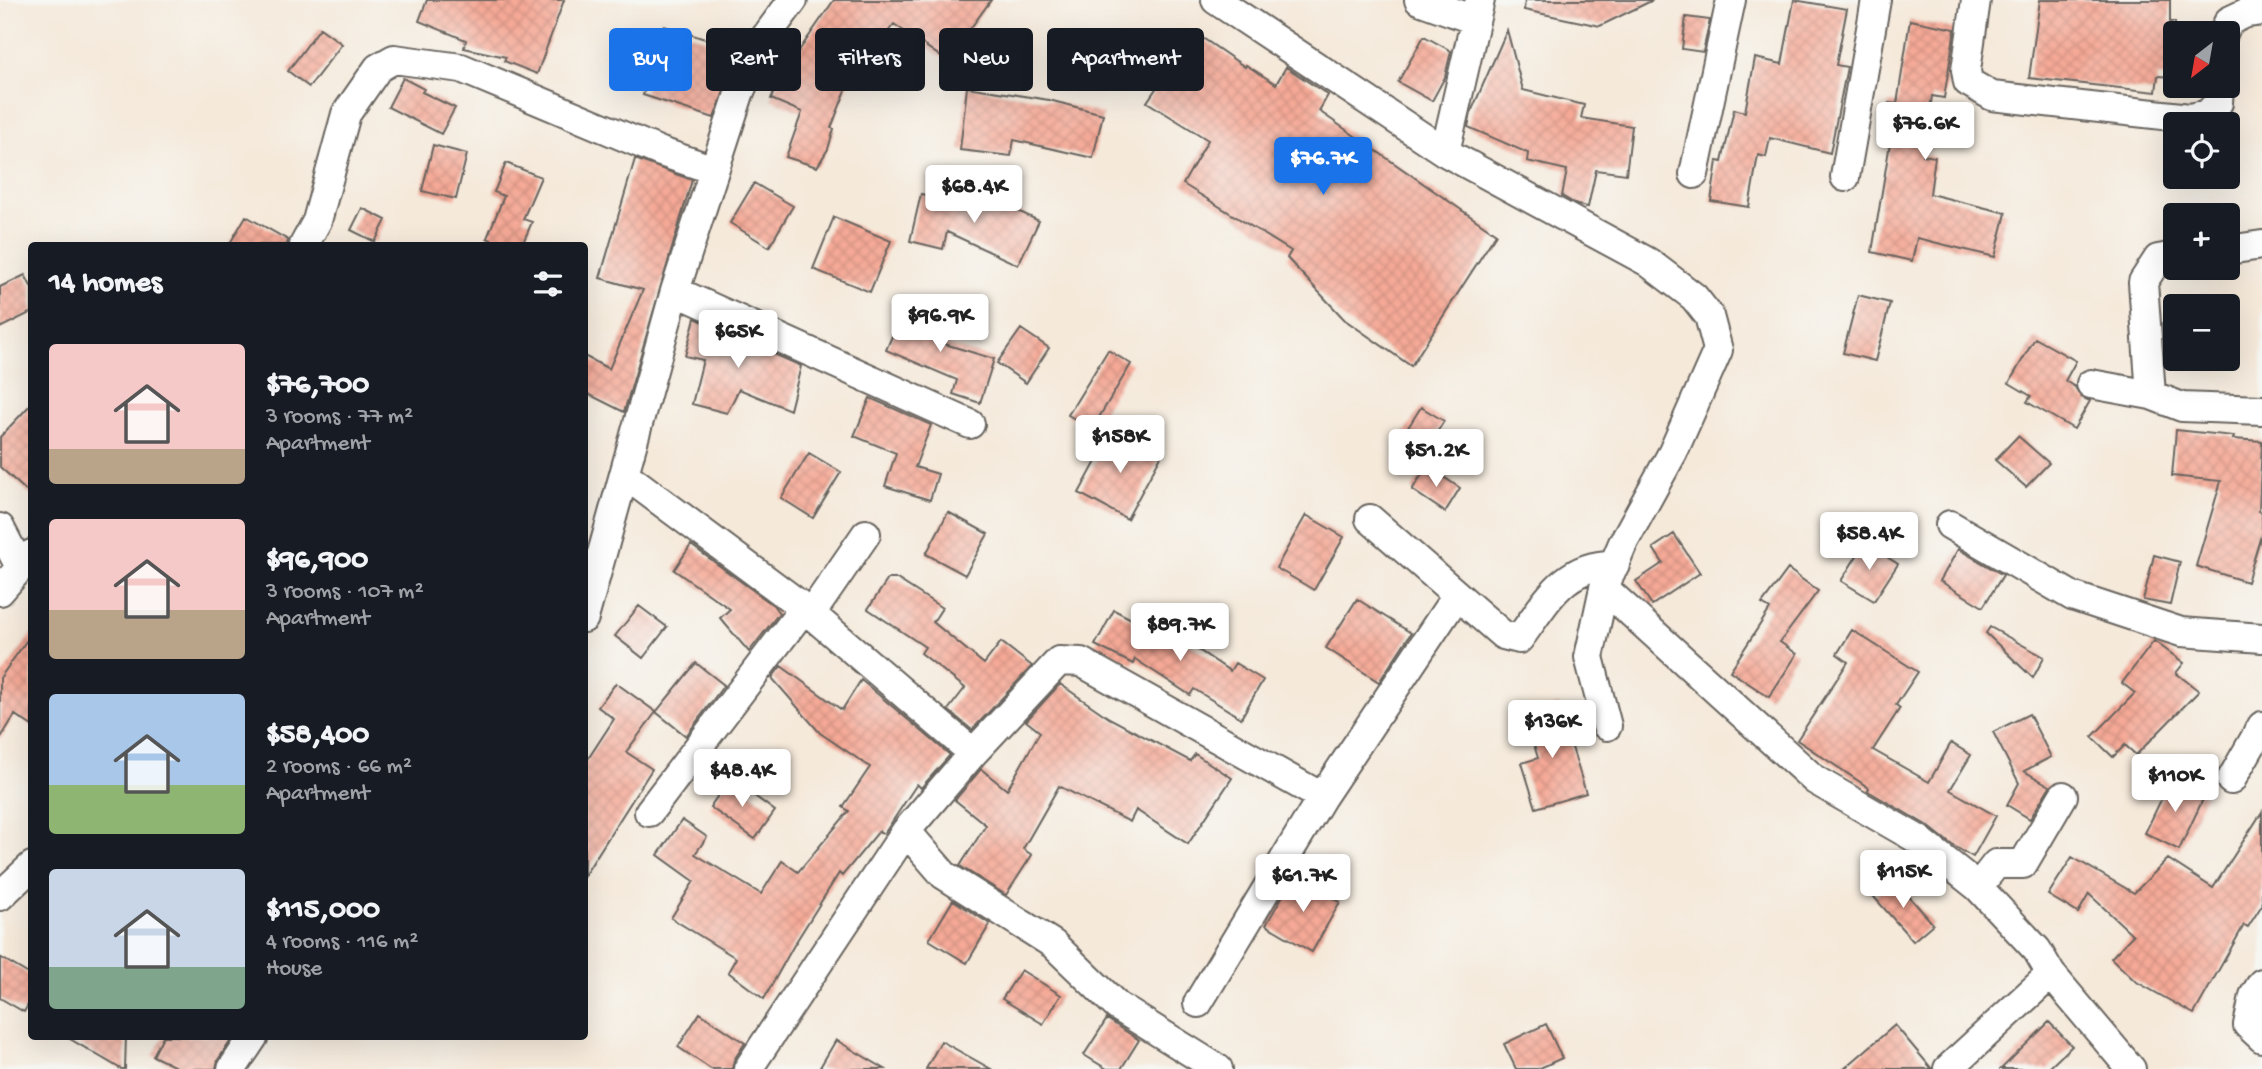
<!DOCTYPE html>
<html lang="en">
<head>
<meta charset="utf-8">
<style>
	:root { --surface:#171b24; --page:#20242c; --text:#f1f3f6; --muted:#9ea1a6; --accent:#1a73e8 }
	body { margin:0; font-family:"Gochi Hand",sans-serif; background:var(--page); color:var(--text); height:100vh; display:flex; flex-direction:column; font-size:26px; white-space:nowrap }
	* { box-sizing:border-box; margin:0 }
	p { font-size:23px; color:var(--muted) }
	.icon { flex:none; width:38px; height:38px; fill:none; stroke:currentColor; stroke-width:2; stroke-linecap:round; stroke-linejoin:round }
	.map { position:relative; flex:1; overflow:hidden }
	.panel { position:absolute; left:28px; top:242px; width:560px; height:798px; display:flex; flex-direction:column; background:var(--surface); border-radius:7px; box-shadow:0 7px 28px #0002 }
	.panel>* { flex:none }
	.top-card { position:absolute; left:609px; top:28px; width:665px; height:63px; display:flex; gap:14px }
	.needle { width:46px; rotate:211deg }
	.tools { position:absolute; left:2163px; top:21px; display:grid; gap:14px }
	.tools a { display:grid; place-items:center; width:77px; height:77px; border-radius:7px; background:var(--surface); box-shadow:0 7px 28px #0002; font-size:35px }
	.price { position:absolute; translate:-50% -60px; padding:0 16px; border-radius:7px; background:#fff; color:#222; font-size:23px; line-height:46px; filter:drop-shadow(0 2px 4px #0008) }
	.price::after { content:''; position:absolute; left:50%; top:42px; width:21px; height:16px; margin-left:-10px; background:inherit; clip-path:polygon(0 0,100% 0,50% 100%) }
	.price.active { background:var(--accent); color:#fff }
	ul { padding:0; list-style:none }
	li { display:flex; align-items:center; gap:21px; height:175px; padding:0 21px }
	li span { display:grid; place-items:center; flex:none; width:196px; height:140px; border-radius:7px; color:#555 }
	li>.icon { margin-inline-start:auto }
	span .icon { width:84px; height:84px; fill:#fffc; stroke-width:1 }
	li b { font-size:30px }
	h2 { display:flex; justify-content:space-between; align-items:center; height:84px; padding:0 21px; font-size:30px }
	.tag { padding:0 24px; border-radius:7px; background:var(--surface); box-shadow:0 7px 28px #0002; font-size:24px; line-height:63px }
	.tag.active { background:var(--accent); color:#fff }
	.map>svg:first-child { display:block }
	.building { fill:url(#building-cross-hatch) }
	.lines { fill:none; stroke-linecap:round; stroke-linejoin:round }
	.minor-casing { stroke:#68645e; stroke-width:32 }
	.minor { stroke:#fff; stroke-width:28 }
</style>
</head>
<body>
<div class="map">
<svg width="2262" height="1069" viewBox="0 0 2262 1069">
	<defs>
		<pattern id="building-cross-hatch" width="8" height="8" patternUnits="userSpaceOnUse" patternTransform="scale(1.75)"><rect width="8" height="8" fill="#f5a996"/><path d="M0 0l8 8M0 8l8-8" fill="none" stroke="#d19181"/></pattern>
	</defs>
	<rect width="100%" height="100%" fill="#f6f6f2"/>
	<filter id="ink" filterUnits="userSpaceOnUse"><feTurbulence type="fractalNoise" baseFrequency=".0143" numOctaves="2"/><feDisplacementMap in="SourceGraphic" scale="14" xChannelSelector="R" yChannelSelector="G"/><feConvolveMatrix kernelMatrix="1 2 1 2 8 2 1 2 1" color-interpolation-filters="sRGB"/></filter>
	<filter id="wash" filterUnits="userSpaceOnUse"><feTurbulence type="fractalNoise" baseFrequency=".00686" numOctaves="4" result="noise"/><feDisplacementMap in="SourceGraphic" scale="28" xChannelSelector="R" yChannelSelector="G"/><feGaussianBlur stdDeviation="1.57" result="paint"/><feColorMatrix in="noise" values="0 0 0 0 0 0 0 0 0 0 0 0 0 0 0 0 0 1.4 0 .05"/><feComposite in="paint" operator="in"/></filter>
	<g filter="url(#wash)">
		<rect width="100%" height="100%" fill="#f5e9da"/>
		<g id="blocks">
			<path class="building" d="M427,0H564L537,74L504,61L506,57L464,48L466,40L419,21Z
				M834,0H991L947,61L894,24L867,59L860,55L831,128L834,129L828,149L817,167L786,157L802,112L771,99L790,52L796,55Z
				M1525,0H1653L1600,26L1524,10Z
				M1794,0L1847,9L1836,65L1847,67L1830,153L1770,138L1766,157L1758,155L1749,207L1711,201L1717,161L1722,162L1734,109L1745,112L1755,58L1782,64Z
				M2040,0H2170V22H2175V77L2158,76L2156,92L2029,78Z
				M1686,17L1710,20L1703,52L1682,49Z
				M1910,20L1955,29L1944,98L1932,96L1923,155L1935,157L1930,194L2006,213L1995,257L1917,238L1912,261L1872,252L1890,143L1884,142L1889,103L1897,104Z
				M664,26L740,50L714,118L643,95Z
				M320,28L342,44L309,87L288,71Z
				M1507,30L1523,90L1584,105L1581,118L1632,126L1626,174L1596,170L1588,207L1577,205L1562,196L1567,170L1527,161L1528,153L1468,127L1471,112Z
				M1194,32L1245,67L1246,65L1276,84L1286,67L1328,95L1319,111L1496,234L1411,366L1345,320L1287,258L1291,251L1183,184L1208,140L1147,102Z
				M1424,36L1451,51L1445,77L1432,101L1398,82Z
				M403,78L424,89L422,92L455,108L441,134L388,107Z
				M967,87L1049,100L1103,114L1093,158L1014,140L1011,156L960,150Z
				M433,145L467,154L456,199L422,191Z
				M635,159L692,180L624,412L584,392V356L609,369L643,290L600,278Z
				M506,163L541,177L523,219L532,222L522,245H503L487,238L504,196L494,192Z
				M754,183L793,206L769,247L730,223Z
				M973,190L1039,221L1018,265L947,232L943,249L910,241L921,194L966,204Z
				M362,208L386,220L375,242L351,230Z
				M246,216L288,240L287,245H229Z
				M834,217L891,241L870,292L813,269Z
				M25,275L32,288V312L0,328V287Z
				M1858,295L1890,303L1875,361L1843,353Z
				M905,306L943,322L935,341L994,359L980,403L953,394L957,380L886,350Z
				M695,318L735,336L734,342L765,350L801,366L790,410L739,389L727,413L692,404L703,360L685,356Z
				M1021,329L1049,348L1026,383L997,363Z
				M2035,338L2076,361L2065,381L2075,387L2081,397L2090,401L2074,429L2027,402L2031,396L2009,383Z
				M1108,350L1131,364L1092,429L1068,415Z
				M870,398L931,425L915,467L938,474L930,500L885,486L896,453L854,436Z
				M32,403V496L0,467V437Z
				M1421,407L1444,421L1417,464L1394,450Z
				M1113,430L1161,456L1127,519L1079,493Z
				M2176,430L2234,436L2233,439L2262,441L2259,511L2262,512V532L2247,582L2196,566L2221,481L2172,476Z
				M2018,436L2049,463L2026,487L1995,460Z
				M809,453L841,472L813,518L781,498Z
				M1427,466L1460,488L1445,512L1412,490Z
				M948,512L988,534L965,575L926,554Z
				M1306,515L1344,537L1314,590L1276,568Z
				M1674,534L1700,573L1652,605L1636,581L1663,563L1653,548Z
				M1865,543L1898,564L1874,601L1841,581Z
				M691,545L773,605L779,613L749,652L720,618L730,609L674,570Z
				M1958,549L2003,575L1983,607L1940,581Z
				M2154,555L2180,562L2170,605L2143,600Z
				M1788,569L1818,591L1780,642L1797,654L1769,697L1730,671L1770,609L1762,604Z
				M888,579H897L942,608L933,622L984,664L1001,642L1032,666L972,730L948,710L965,688L921,653L925,647L868,609Z
				M1357,599L1411,633L1379,682L1326,648Z
				M639,606L667,627L643,658L615,636Z
				M1114,610L1166,637L1170,631L1230,671L1235,663L1263,680L1241,718L1194,689L1190,695L1135,659L1133,664L1095,645Z
				M1990,627L2044,657L2033,678L1986,633Z
				M1852,630L1918,672L1896,705L1900,708L1873,750L1929,782L1951,743L1971,755L1950,790L1996,816L1973,857L1952,845L1928,826L1868,791L1869,788L1797,740L1848,662L1837,654Z
				M32,633V726L15,715L0,739V678Z
				M2154,641L2184,663L2176,673L2199,691L2136,755L2125,745L2113,757L2092,737L2135,693L2122,683Z
				M696,663L724,685L686,736L656,712Z
				M781,666L842,710L861,680L950,755L921,788L917,784L884,834L879,831L842,876L839,873L794,945L764,999L728,972L736,958L671,918L694,881L658,855L682,820L707,837L695,854L761,894L782,861L798,872L849,811L843,807L870,767L820,733L772,678Z
				M616,683L656,712L626,752L652,769L584,876V765L614,719L598,707Z
				M1060,684L1109,718L1190,761L1195,754L1232,778L1188,844L1136,810L1130,822L1059,786L1023,849L1032,855L1006,895L960,866L986,825L955,800L981,769L1007,790L1040,732L1026,721Z
				M1559,705L1586,793L1536,808L1522,763L1538,758L1525,715Z
				M2029,714L2051,757L2024,771L2050,786L2030,819L2007,805L2019,783L1993,732Z
				M730,778L775,811L755,839L710,807Z
				M2171,779L2205,795L2179,850L2145,833Z
				M2262,812V905L2248,927L2244,925L2194,1014L2135,981L2111,958L2133,935L2089,894L2078,913L2048,895L2072,857L2134,893L2168,859L2213,888Z
				M1294,876L1340,902L1312,952L1266,925Z
				M1894,879L1933,924L1913,941L1874,897Z
				M953,900L990,924L967,963L929,940Z
				M0,957L32,976V998L24,1012L0,998Z
				M1021,970L1061,995L1043,1024L1002,999Z
				M700,1013L745,1043L734,1060L732,1069H711L678,1047Z
				M1107,1019L1139,1040L1121,1069H1107L1084,1055Z
				M2049,1022L2072,1046L2048,1069H2001Z
				M1546,1024L1562,1058L1538,1069H1516L1504,1044Z
				M1895,1025L1932,1069H1844Z
				M65,1036H126L125,1069H121Z
				M163,1036H234L218,1060L216,1069H180L153,1056Z
				M836,1040L885,1069H819Z
				M941,1041L991,1069H926Z"/>
		</g>
	</g>
	<g filter="url(#ink)">
		<use href="#blocks" fill-opacity="0" stroke="#68645e" stroke-width="2"/>
		<g class="lines">
			<defs>
				<path id="minor" d="M1216,0L1445,152L1648,262L1694,297L1709,316L1718,350L1673,452L1623,543L1604,588L1589,657L1607,726
					M1419,0L1475,20
					M1976,0L1966,70L1968,82L1992,96L2190,118L2208,114L2218,103L2219,86
					M2223,33L2229,21L2246,13L2262,11
					M1445,152L1480,0
					M1694,174L1731,0
					M1845,177L1876,0
					M304,245L317,221L346,114L378,68L394,59L461,68L661,152L714,170
					M2228,250L2262,245
					M675,291L970,424
					M2091,384L2151,395L2182,407L2262,410
					M2151,395L2143,282L2158,259L2175,256
					M624,474L804,608L973,753
					M1370,519L1503,635L1519,639C1546,603 1564,563 1615,565
					M1950,525L2072,596L2181,632L2262,638
					M0,528L20,567
					M1604,588L1815,780L1919,840L1978,887L2037,950L2051,974L2131,1069
					M0,591L32,554
					M811,614L866,534
					M584,618L675,291L739,94L761,43L793,0
					M2231,780L2262,726
					M649,812L804,608
					M906,831L944,875L1053,944L1117,1006L1218,1069
					M1978,887L1996,864H2023L2063,796
					M0,896L32,866
					M2262,983L2254,996L2248,1025L2262,1038
					M1198,1003L1322,797L1457,595
					M232,1069L254,1036
					M748,1069L906,831L973,753L1059,661L1081,662L1322,797
					M1948,1069L2051,974"/>
			</defs>
			<use href="#minor" class="minor-casing"/>
			<use href="#minor" class="minor"/>
		</g>
	</g>
</svg>
<div class="tools">
<a><svg class="needle" viewBox="-14 -14 28 28"><path d="M0-13l5 13h-10z" fill="#e53935"/><path d="M0 13l5-13h-10z" fill="#9ea1a6"/></svg></a>
<a><svg class="icon" aria-label="locate" viewBox="0 0 24 24"><circle cx="12" cy="12" r="6"/><path d="M12 2v4M12 18v4M2 12h4M18 12h4"/></svg></a>
<a>+</a>
<a>−</a>
</div>
<b class="price" style="left:1925px;top:162px">$76.6K</b>
<b class="price active" style="left:1323px;top:197px">$76.7K</b>
<b class="price" style="left:974px;top:225px">$68.4K</b>
<b class="price" style="left:940px;top:354px">$96.9K</b>
<b class="price" style="left:738px;top:370px">$65K</b>
<b class="price" style="left:1120px;top:475px">$158K</b>
<b class="price" style="left:1436px;top:489px">$51.2K</b>
<b class="price" style="left:1869px;top:572px">$58.4K</b>
<b class="price" style="left:1180px;top:663px">$89.7K</b>
<b class="price" style="left:1552px;top:760px">$136K</b>
<b class="price" style="left:742px;top:809px">$48.4K</b>
<b class="price" style="left:2175px;top:814px">$110K</b>
<b class="price" style="left:1903px;top:910px">$115K</b>
<b class="price" style="left:1303px;top:914px">$61.7K</b>
<div class="top-card">
<a class="tag active">Buy</a>
<a class="tag">Rent</a>
<a class="tag">Filters</a>
<a class="tag">New</a>
<a class="tag">Apartment</a>
</div>
<section class="panel">
<h2>14 homes<svg class="icon" aria-label="filters" viewBox="0 0 24 24"><path d="M4 7h16M4 17h16"/><circle cx="9" cy="7" r="2"/><circle cx="15" cy="17" r="2"/></svg></h2>
<ul>
<li><span style="background:linear-gradient(#f6c9c9 75%,#b9a48a 0)"><svg class="icon" aria-label="home" viewBox="0 0 24 24"><path d="M3 11l9-7 9 7M6 9v11h12V9"/></svg></span><div><b>$76,700</b><p>3 rooms · 77 m²</p><p>Apartment</p></div></li>
<li><span style="background:linear-gradient(#f6c9c9 65%,#b9a48a 0)"><svg class="icon" aria-label="home" viewBox="0 0 24 24"><path d="M3 11l9-7 9 7M6 9v11h12V9"/></svg></span><div><b>$96,900</b><p>3 rooms · 107 m²</p><p>Apartment</p></div></li>
<li><span style="background:linear-gradient(#a9c7e8 65%,#8fb573 0)"><svg class="icon" aria-label="home" viewBox="0 0 24 24"><path d="M3 11l9-7 9 7M6 9v11h12V9"/></svg></span><div><b>$58,400</b><p>2 rooms · 66 m²</p><p>Apartment</p></div></li>
<li><span style="background:linear-gradient(#c9d6e8 70%,#7fa58c 0)"><svg class="icon" aria-label="home" viewBox="0 0 24 24"><path d="M3 11l9-7 9 7M6 9v11h12V9"/></svg></span><div><b>$115,000</b><p>4 rooms · 116 m²</p><p>House</p></div></li>
</ul>
</section>
</div>
</body>
</html>
